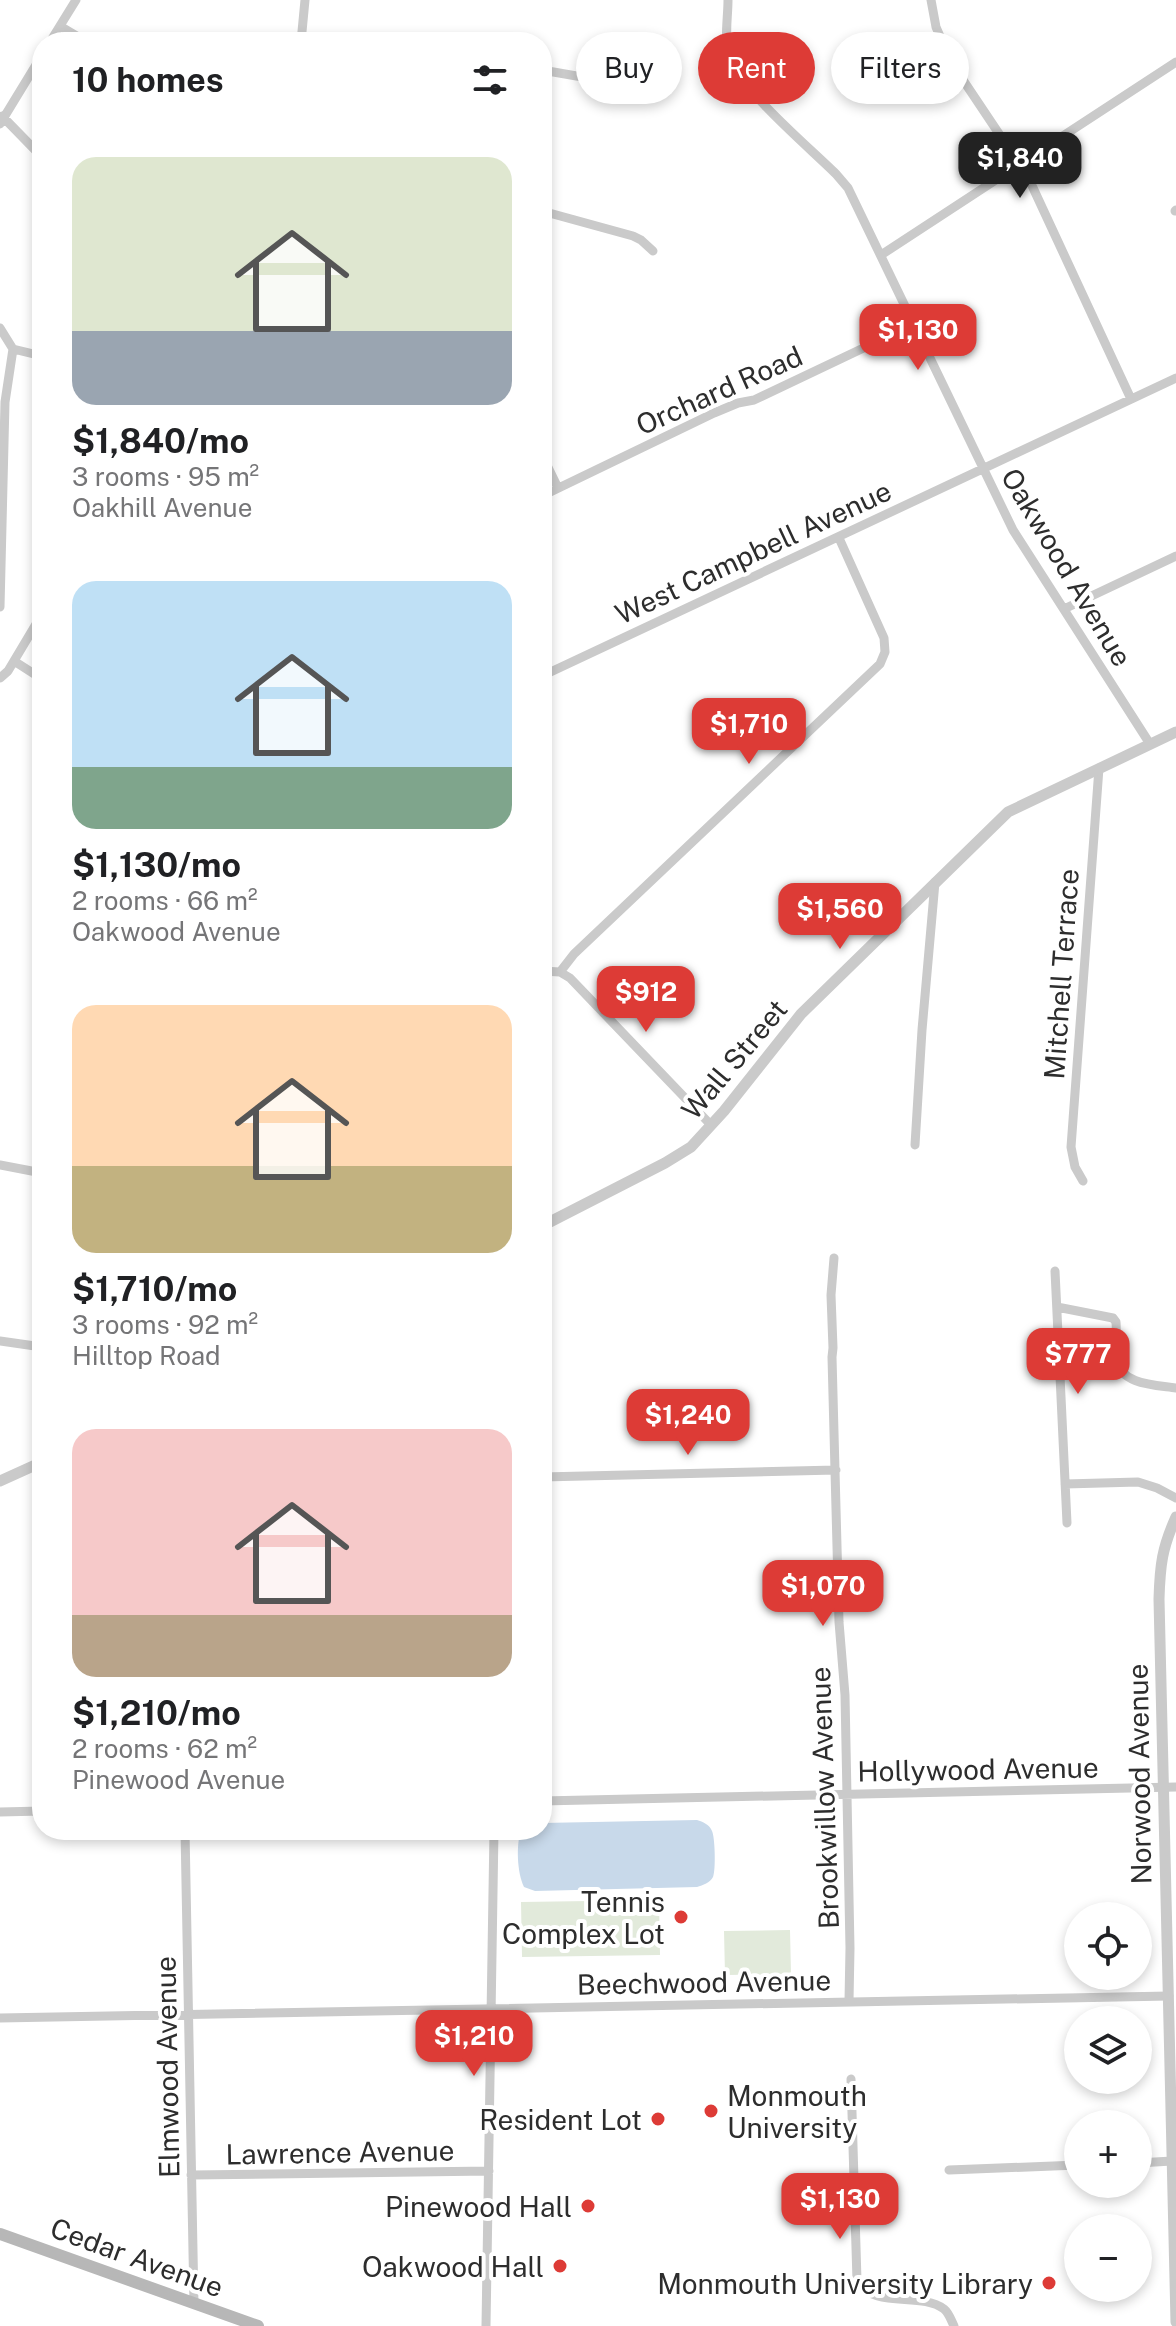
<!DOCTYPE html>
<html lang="en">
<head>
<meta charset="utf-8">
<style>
	:root { --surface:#fff; --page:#f2f2f2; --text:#202124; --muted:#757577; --accent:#dd3b36 }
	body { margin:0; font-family:"Public Sans",sans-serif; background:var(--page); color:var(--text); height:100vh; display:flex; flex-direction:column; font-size:30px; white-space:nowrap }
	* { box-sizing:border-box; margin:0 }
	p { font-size:26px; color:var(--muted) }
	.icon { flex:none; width:44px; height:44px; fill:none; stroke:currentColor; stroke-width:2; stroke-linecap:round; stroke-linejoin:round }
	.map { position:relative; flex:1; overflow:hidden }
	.sheet { position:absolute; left:32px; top:32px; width:520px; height:1808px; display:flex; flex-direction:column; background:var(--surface); border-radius:32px; box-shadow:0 4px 12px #0003 }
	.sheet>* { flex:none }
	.top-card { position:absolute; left:576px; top:32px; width:480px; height:72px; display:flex; gap:16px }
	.fabs { position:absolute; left:1064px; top:1902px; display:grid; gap:16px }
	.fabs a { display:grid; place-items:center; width:88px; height:88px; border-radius:50%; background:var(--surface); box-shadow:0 4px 12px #0003; font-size:40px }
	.price { position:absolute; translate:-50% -68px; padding:0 18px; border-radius:16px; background:var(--accent); color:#fff; font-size:26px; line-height:52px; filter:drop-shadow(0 2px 4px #0008) }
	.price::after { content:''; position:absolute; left:50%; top:48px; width:24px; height:18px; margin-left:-12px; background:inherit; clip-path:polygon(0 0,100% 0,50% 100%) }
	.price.on { background:#222; color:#fff }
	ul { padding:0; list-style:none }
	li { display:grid; align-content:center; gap:16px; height:424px; padding:0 40px }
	li span { display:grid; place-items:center; height:248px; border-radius:24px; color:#555 }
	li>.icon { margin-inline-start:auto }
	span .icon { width:144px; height:144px; fill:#fffc; stroke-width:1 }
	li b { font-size:34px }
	h2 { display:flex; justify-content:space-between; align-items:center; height:96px; padding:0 40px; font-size:34px }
	.chip { padding:0 28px; border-radius:36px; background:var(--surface); box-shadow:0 4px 12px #0003; font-size:28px; line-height:72px }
	.chip.on { background:var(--accent); color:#fff }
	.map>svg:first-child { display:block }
	.green { fill:#e2eadb }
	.water { fill:#c8d9ea }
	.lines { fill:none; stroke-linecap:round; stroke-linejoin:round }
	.minor { stroke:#cacaca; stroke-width:9 }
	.tertiary { stroke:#cacaca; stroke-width:11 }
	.secondary { stroke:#b7b7b7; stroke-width:12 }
	.poi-dot { fill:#dd3b36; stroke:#fff; stroke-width:3 }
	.labels { text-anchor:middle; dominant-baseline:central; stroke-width:8; stroke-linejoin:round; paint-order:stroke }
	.street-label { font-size:28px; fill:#2d2d2d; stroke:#fff }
	.poi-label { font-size:28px; fill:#2d2d2d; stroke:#fff; text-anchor:end }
</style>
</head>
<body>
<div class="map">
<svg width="1176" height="2326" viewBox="0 0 1176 2326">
	<rect width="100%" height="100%" fill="#fff"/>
	<path class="green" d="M659,1900L660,1955L522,1957L521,1902Z
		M790,1930L791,1974L725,1975L724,1931Z"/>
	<path class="water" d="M697,1820C703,1822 709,1824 712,1831C715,1837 716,1870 713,1877C710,1883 703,1885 697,1887L535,1891L524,1887C517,1872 516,1845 521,1830H542V1823Z"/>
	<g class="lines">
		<path class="minor" d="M728,0C728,18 724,38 729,55C739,89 809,147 836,174L848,188L1013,530L1150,744
			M931,0L936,27L951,62L1028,177L1131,399
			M60,26L87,42
			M50,42L76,0
			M301,42L305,0
			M542,70L588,78
			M2,116L42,157
			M0,124L42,55
			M542,211L633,236L641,240L653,251
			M1175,211L1176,210
			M881,255L1176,62
			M0,328L13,349L5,402L0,607
			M13,349L42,356
			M542,455L558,488
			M542,496L714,413L738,403L754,400L914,324
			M1064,609L1176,556
			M14,661L42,679
			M542,676L1176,378
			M0,678L8,671L42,614
			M542,971L560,972L574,954L880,664L885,652L884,638L839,538
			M560,972L570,978L710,1124
			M915,1145L922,1030L935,882
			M0,1165L42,1173
			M1083,1181L1075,1167L1071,1147L1099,768
			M834,1258L831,1295L833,1348L832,1357L839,1622L845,1695L850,1948L849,2001
			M1055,1271L1067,1523
			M1057,1307L1113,1318L1116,1322C1117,1334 1115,1348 1117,1360C1120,1385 1157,1385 1176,1388
			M1058,1336L1117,1347
			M0,1341L42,1347
			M542,1477L836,1470
			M1065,1484L1138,1482L1157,1488L1176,1498
			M542,1801L1176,1787
			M0,1812L42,1811
			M185,1830L194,2304
			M0,2018L1169,1996
			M851,2079L857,2281C875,2310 920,2291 944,2309C949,2313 951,2320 954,2326
			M1138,2163L1172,2161
			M949,2170L1078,2165
			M191,2175L489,2171
			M486,2326L494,1830"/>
		<path class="tertiary" d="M542,1226L665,1163L691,1147L724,1111L801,1014L1008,812L1176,732
			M0,1481L42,1462
			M1176,1517C1162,1548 1160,1565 1159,1599L1176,2322"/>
		<path class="secondary" d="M0,2234L258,2326"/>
	</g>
	<g class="poi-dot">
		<circle cx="681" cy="1917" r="8"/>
		<circle cx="711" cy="2111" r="8"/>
		<circle cx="658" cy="2119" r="8"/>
		<circle cx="588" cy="2206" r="8"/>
		<circle cx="560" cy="2266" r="8"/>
		<circle cx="1049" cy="2283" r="8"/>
	</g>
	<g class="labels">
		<g class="street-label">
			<text transform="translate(719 390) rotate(-24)">Orchard Road</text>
			<text transform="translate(753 552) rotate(-25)">West Campbell Avenue</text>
			<text transform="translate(1067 567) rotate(59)">Oakwood Avenue</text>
			<text transform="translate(1061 974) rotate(-86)">Mitchell Terrace</text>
			<text transform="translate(734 1059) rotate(-50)">Wall Street</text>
			<text transform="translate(978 1769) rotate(-1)">Hollywood Avenue</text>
			<text transform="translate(1139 1774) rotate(-91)">Norwood Avenue</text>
			<text transform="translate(824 1798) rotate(-92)">Brookwillow Avenue</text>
			<text transform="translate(704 1982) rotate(-1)">Beechwood Avenue</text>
			<text transform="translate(167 2067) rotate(-91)">Elmwood Avenue</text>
			<text transform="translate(340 2152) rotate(-1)">Lawrence Avenue</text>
			<text transform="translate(137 2257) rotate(20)">Cedar Avenue</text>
		</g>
		<g class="poi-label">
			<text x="665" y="1901">Tennis<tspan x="665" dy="32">Complex Lot</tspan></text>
			<text x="727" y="2095" text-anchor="start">Monmouth<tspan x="727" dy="32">University</tspan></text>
			<text x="642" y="2119">Resident Lot</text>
			<text x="572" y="2206">Pinewood Hall</text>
			<text x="544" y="2266">Oakwood Hall</text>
			<text x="1033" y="2283">Monmouth University Library</text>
		</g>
	</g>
</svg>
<div class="fabs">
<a><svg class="icon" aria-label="locate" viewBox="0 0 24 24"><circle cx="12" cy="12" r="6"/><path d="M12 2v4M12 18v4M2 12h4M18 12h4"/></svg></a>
<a><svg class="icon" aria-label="layers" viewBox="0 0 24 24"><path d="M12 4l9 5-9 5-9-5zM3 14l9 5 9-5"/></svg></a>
<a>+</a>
<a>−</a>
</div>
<b class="price on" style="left:1020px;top:200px">$1,840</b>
<b class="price" style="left:918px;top:372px">$1,130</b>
<b class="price" style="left:749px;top:766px">$1,710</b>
<b class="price" style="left:840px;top:951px">$1,560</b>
<b class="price" style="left:646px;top:1034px">$912</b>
<b class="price" style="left:1078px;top:1396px">$777</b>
<b class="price" style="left:688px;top:1457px">$1,240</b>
<b class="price" style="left:823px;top:1628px">$1,070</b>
<b class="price" style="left:474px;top:2078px">$1,210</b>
<b class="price" style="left:840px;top:2241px">$1,130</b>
<div class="top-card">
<a class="chip">Buy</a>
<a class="chip on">Rent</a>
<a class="chip">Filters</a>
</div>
<section class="sheet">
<h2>10 homes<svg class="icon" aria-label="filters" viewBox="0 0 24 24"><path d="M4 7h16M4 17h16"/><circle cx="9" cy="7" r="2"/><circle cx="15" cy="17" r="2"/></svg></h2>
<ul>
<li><span style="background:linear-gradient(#dfe7d0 70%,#9aa5b1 0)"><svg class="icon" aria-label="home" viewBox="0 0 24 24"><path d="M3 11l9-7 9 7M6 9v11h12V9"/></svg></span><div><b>$1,840/mo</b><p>3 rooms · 95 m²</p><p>Oakhill Avenue</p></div></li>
<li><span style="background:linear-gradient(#bfe0f5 75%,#7fa58c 0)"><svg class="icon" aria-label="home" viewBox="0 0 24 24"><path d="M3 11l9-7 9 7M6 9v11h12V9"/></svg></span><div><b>$1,130/mo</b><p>2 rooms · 66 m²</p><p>Oakwood Avenue</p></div></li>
<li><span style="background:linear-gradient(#ffd9b3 65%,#c2b280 0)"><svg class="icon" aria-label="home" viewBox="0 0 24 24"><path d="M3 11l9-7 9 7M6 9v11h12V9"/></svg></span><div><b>$1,710/mo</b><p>3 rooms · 92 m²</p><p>Hilltop Road</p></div></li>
<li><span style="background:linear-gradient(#f6c9c9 75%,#b9a48a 0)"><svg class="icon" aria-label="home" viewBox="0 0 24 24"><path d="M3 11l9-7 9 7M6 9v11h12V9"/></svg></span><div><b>$1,210/mo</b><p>2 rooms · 62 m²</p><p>Pinewood Avenue</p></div></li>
</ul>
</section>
</div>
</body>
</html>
